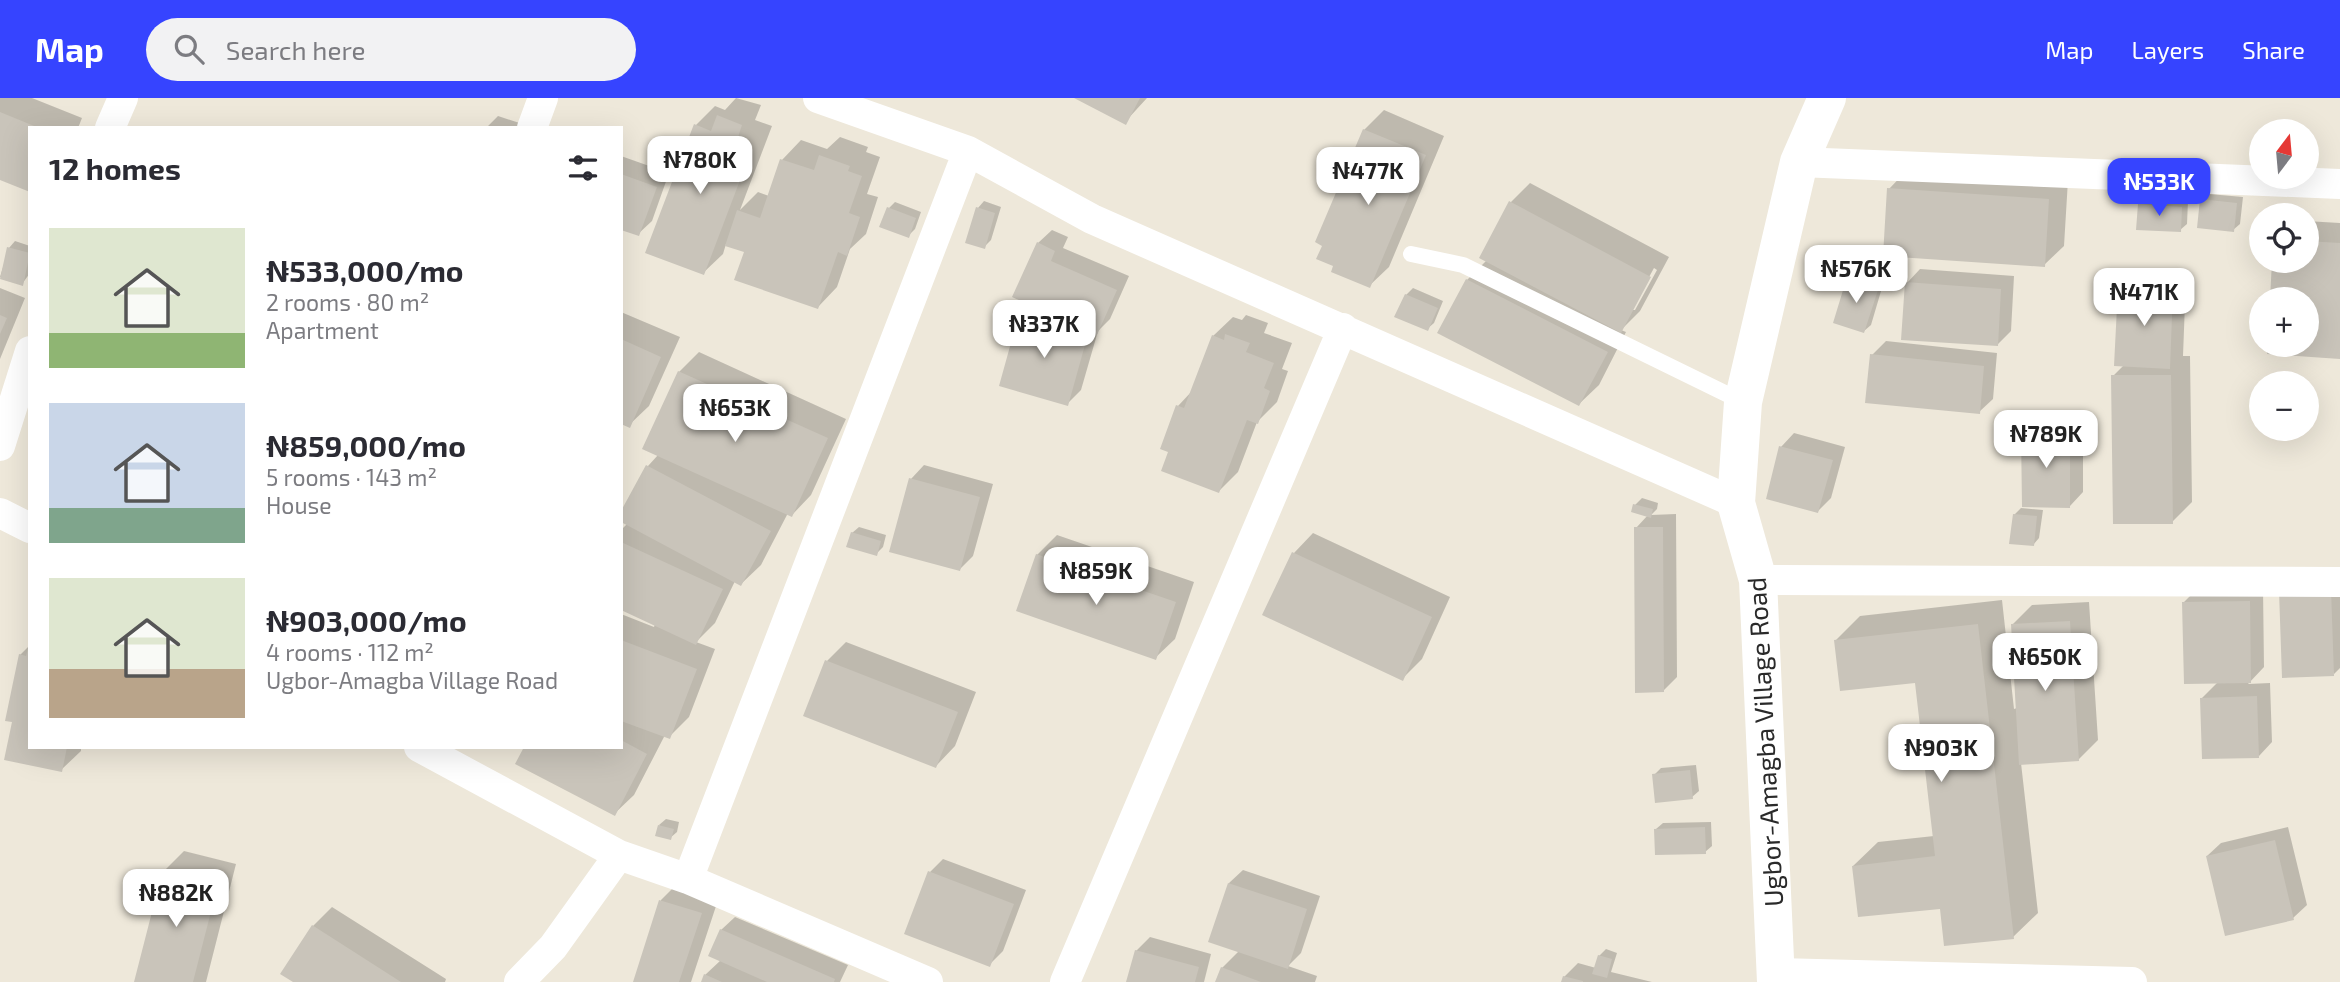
<!DOCTYPE html>
<html lang="en">
<head>
<meta charset="utf-8">
<style>
	:root { --surface:#fff; --page:#f2f2f3; --text:#2b2b33; --muted:#7c7c81; --accent:#3644ff }
	body { margin:0; font-family:"Exo 2",sans-serif; background:var(--page); color:var(--text); height:100vh; display:flex; flex-direction:column; font-size:26px; white-space:nowrap }
	* { box-sizing:border-box; margin:0 }
	p { font-size:23px; color:var(--muted) }
	.icon { flex:none; width:38px; height:38px; fill:none; stroke:currentColor; stroke-width:2; stroke-linecap:round; stroke-linejoin:round }
	.map { position:relative; flex:1; overflow:hidden }
	.sheet { position:absolute; left:28px; top:28px; width:595px; height:623px; display:flex; flex-direction:column; background:var(--surface); border-radius:0px; box-shadow:0 7px 28px #0002 }
	.sheet>* { flex:none }
	.needle { width:46px; rotate:16deg }
	.controls { position:absolute; left:2249px; top:21px; display:grid; gap:14px }
	.controls a { display:grid; place-items:center; width:70px; height:70px; border-radius:50%; background:var(--surface); box-shadow:0 7px 28px #0002; font-size:35px }
	.price { position:absolute; translate:-50% -60px; padding:0 16px; border-radius:14px; background:#fff; color:#222; font-size:23px; line-height:46px; filter:drop-shadow(0 2px 4px #0008) }
	.price::after { content:''; position:absolute; left:50%; top:42px; width:21px; height:16px; margin-left:-10px; background:inherit; clip-path:polygon(0 0,100% 0,50% 100%) }
	.price.selected { background:var(--accent); color:#fff }
	ul { padding:0; list-style:none }
	li { display:flex; align-items:center; gap:21px; height:175px; padding:0 21px }
	li span { display:grid; place-items:center; flex:none; width:196px; height:140px; border-radius:0px; color:#555 }
	li>.icon { margin-inline-start:auto }
	span .icon { width:84px; height:84px; fill:#fffc; stroke-width:1 }
	li b { font-size:30px }
	h2 { display:flex; justify-content:space-between; align-items:center; height:84px; padding:0 21px; font-size:30px }
	header { display:flex; align-items:center; gap:42px; box-sizing:border-box; height:98px; padding:0 35px; background:var(--accent); color:#fff }
	header strong { font-size:33px }
	nav { display:flex; gap:38px; margin-inline-start:auto; font-size:24px }
	.search { width:490px; height:63px; background:var(--page); display:flex; align-items:center; gap:18px; box-sizing:border-box; padding:0 24px; border-radius:38px; color:var(--muted); font-size:26px }
	.map>svg:first-child { display:block }
	.shadow { fill:#0003; fill-rule:evenodd }
	.building { fill:#c9c4ba }
	.lines { fill:none; stroke-linecap:round; stroke-linejoin:round }
	.lane { stroke:#fff; stroke-width:16 }
	.street { stroke:#fff; stroke-width:30 }
	.secondary { stroke:#fff; stroke-width:38 }
	.labels { text-anchor:middle; dominant-baseline:central; stroke-width:5; stroke-linejoin:round; paint-order:stroke }
	.street-label { font-size:26px; fill:#2a2a2a; stroke:#fff }
</style>
</head>
<body>
<header>
<strong>Map</strong>
<div class="search"><svg class="icon" aria-label="search" viewBox="0 0 24 24"><circle cx="10" cy="10" r="6"/><path d="M15 15l6 6"/></svg>Search here</div>
<nav><a>Map</a><a>Layers</a><a>Share</a></nav>
</header>
<div class="map">
<svg width="2340" height="884" viewBox="0 0 2340 884">
	<rect width="100%" height="100%" fill="#eee8da"/>
	<path class="shadow" d="M0,0H32L82,20L78,30H30L0,80Z
		M736,0L761,7L755,22L772,28L740,112L758,94L769,98L782,62L801,42L827,51L840,39L868,49L866,54L880,59L867,96L878,99L866,136L850,151L837,189L818,209L746,153L726,146L723,156L703,175L696,27L715,8L725,12Z
		M1078,0H1147L1125,24Z
		M1384,12L1444,38L1389,169L1369,188L1364,32Z
		M498,18L535,30H486Z
		M621,58L669,75L652,123L638,136L621,130Z
		M1908,71L2068,82L2064,148L2044,167L1889,91Z
		M1530,85L1669,159L1640,213L1621,232L1626,234L1599,287L1579,306L1467,182L1487,162L1510,105ZM1654,170L1657,172L1635,212H1631Z
		M2209,96L2243,99L2240,126L2233,132L2202,102Z
		M2146,101L2188,103L2187,126L2180,132L2139,107Z
		M984,103L1001,109L991,142L984,149L978,110Z
		M895,104L921,114L915,131L908,138L889,110Z
		M2306,123L2340,125V259L2269,255L2270,247H2306V201H2272L2274,163H2306Z
		M1052,132L1068,139L1063,150L1129,178L1110,221L1098,233L1081,292L1067,306L1021,217L1032,206L1038,145Z
		M15,143L30,148V175L22,186L0,179L9,150Z
		M1920,171L2014,178L2011,233L1997,247L1907,185Z
		M1855,174L1884,183L1871,227L1864,233L1849,180Z
		M2133,176L2186,179L2183,258H2190L2192,404L2172,424L2113,278L2124,267L2120,190Z
		M0,190L25,200L0,261Z
		M1413,190L1443,203L1434,225L1427,231L1406,197Z
		M621,214L680,239L649,308L629,327L621,324Z
		M1246,217L1268,225L1264,235L1292,245L1282,271L1288,273L1277,304L1257,324L1238,374L1219,393L1170,354L1178,308L1193,292L1213,238L1233,219L1242,222Z
		M1886,243L1997,255L1993,301L1979,314L1872,257Z
		M699,254L846,321L811,397L792,417L788,415L761,467L741,486L735,483L715,525L696,544L715,551L689,619L669,639L665,637L634,697L614,716L621,649V516L654,529L655,526L621,510V432L627,426L621,417L648,368L658,357L679,274Z
		M2036,321H2083V394L2070,408L2023,335Z
		M1794,335L1845,349L1831,400L1818,413L1781,349Z
		M924,367L993,386L973,458L960,471L911,381Z
		M1642,400L1658,405L1657,411L1651,417L1676,416L1677,579L1663,593L1636,430L1648,417L1635,407Z
		M2021,410L2043,412L2039,440L2033,447L2014,417Z
		M859,429L886,437L883,449L876,456L852,435Z
		M1313,435L1450,499L1422,561L1402,581L1265,517L1294,455Z
		M1057,437L1194,484L1175,541L1155,560L1037,457Z
		M2340,479V570L2334,576L2294,480Z
		M2263,490L2264,569L2248,586L2270,585L2272,644L2259,658L2202,600L2219,583L2184,504L2197,491Z
		M2002,502L2014,611L2017,610L2012,527L2032,507L2089,504L2098,642L2078,662L2021,665L2038,815L2013,839L1853,768L1878,744L1934,738L1917,583L1836,542L1860,518Z
		M846,544L976,594L955,648L936,668L827,563Z
		M30,547V649H81V653L61,672L6,661L14,623L20,557Z
		M1696,667L1699,693L1692,699L1654,677L1661,670Z
		M666,721L679,724L677,734L670,740L659,727Z
		M1711,724L1712,748L1705,754L1656,731L1663,725Z
		M2288,729L2307,807L2293,820L2207,758L2221,745Z
		M184,753L236,766L206,884H136L165,772Z
		M943,761L1026,792L1003,853L989,867L930,774Z
		M1243,772L1320,798L1301,855L1288,868L1317,878L1315,884H1217L1222,870L1239,853L1229,785Z
		M680,783L720,796L691,884H634L661,802Z
		M332,809L446,881L445,884H296L313,828Z
		M735,819L848,867L840,884H703L705,877L721,862V832Z
		M1150,839L1211,856L1204,884H1128L1136,853Z
		M1606,851L1617,855L1611,874L1652,884H1563L1564,879L1578,865L1596,870L1599,858Z"/>
	<path class="building" d="M1074,0H1140L1126,27Z
		M0,14L39,30H30V94L0,82Z
		M717,17L742,27L737,42L753,48L704,177L645,155L694,26L711,33Z
		M1363,31L1426,57L1370,190L1331,174L1333,168L1316,161L1322,148L1315,144Z
		M819,57L850,68L848,73L862,78L849,115L860,119L847,158L838,154L818,211L734,182L744,154L725,148L737,112L760,120L780,61L814,72Z
		M621,76L657,89L639,138L621,132Z
		M1887,90L2049,101L2045,169L1883,158Z
		M2200,101L2237,105L2234,134L2197,130Z
		M1509,103L1651,179L1621,235L1479,160Z
		M2138,106L2182,109L2181,134L2136,132Z
		M887,109L916,120L909,140L879,129Z
		M976,109L995,115L985,151L965,145Z
		M2306,143L2340,145V261L2267,256L2268,247H2306V201H2270L2272,163H2306Z
		M1037,144L1055,153L1051,163L1117,192L1097,237L1012,199Z
		M7,149L30,155L23,188L0,181Z
		M1847,179L1879,189L1864,235L1833,225Z
		M1466,181L1608,254L1579,308L1437,235Z
		M1905,184L2001,191L1998,248L1901,242Z
		M2118,189L2173,192L2170,271L2114,268Z
		M1405,196L1438,210L1428,233L1394,219Z
		M1019,216L1088,236L1068,308L999,288Z
		M0,217L7,220L0,236Z
		M1225,236L1250,245L1246,254L1274,265L1264,290L1270,293L1258,326L1247,322L1219,395L1161,373L1168,354L1160,351L1176,307L1184,310L1212,237L1224,242Z
		M621,241L661,259L630,330L621,326Z
		M1870,256L1984,268L1980,316L1865,305Z
		M678,273L828,340L792,419L642,351Z
		M2111,277H2171L2173,426H2113Z
		M2021,334H2070V410L2022,409Z
		M1779,348L1833,362L1818,415L1766,401Z
		M646,367L771,433L741,488L621,424V413Z
		M909,380L980,399L960,473L889,454Z
		M1633,406L1653,411L1651,420L1631,414Z
		M2013,416L2037,418L2034,448L2009,446Z
		M1634,429H1663L1664,594L1635,595Z
		M851,434L881,443L877,458L846,449Z
		M621,444L723,491L696,547L621,512Z
		M1292,454L1432,519L1403,583L1262,517Z
		M1036,456L1176,504L1156,562L1016,513Z
		M2331,491L2334,578L2282,580L2279,493Z
		M2250,503L2251,585L2184,586L2182,504Z
		M2070,523L2079,663L2019,667L2011,526Z
		M1978,526L2014,841L1944,848L1940,811L1858,819L1852,768L1935,758L1915,585L1840,593L1834,542Z
		M621,542L697,571L670,641L621,623Z
		M29,546L30,649H67L62,674L4,662L12,624L5,623L19,556L26,558Z
		M825,562L958,614L936,670L803,618Z
		M2257,598L2259,660L2202,661L2200,600Z
		M621,642L647,656L615,718L515,666L524,649H621Z
		M1690,672L1693,701L1655,705L1652,676Z
		M658,727L674,731L671,742L655,738Z
		M1705,729L1706,756L1655,757L1654,731Z
		M2275,742L2294,822L2225,838L2206,758Z
		M163,771L218,786L193,884H134Z
		M928,773L1014,806L990,869L904,836Z
		M1228,785L1307,811L1288,871L1208,844Z
		M659,802L702,815L679,884H633Z
		M312,827L401,884H293L280,876Z
		M720,831L835,881L834,884H767L708,858Z
		M1135,852L1199,869L1195,884H1126Z
		M1598,857L1612,861L1607,880L1592,876Z
		M1221,869L1261,884H1215Z
		M704,876L722,884H701Z
		M1563,878L1583,883V884H1561Z"/>
	<g class="lines">
		<path class="lane" d="M1411,156L1463,167L1743,304"/>
		<path class="street" d="M818,0L968,53L1092,121L1736,405
			M110,30L123,0
			M532,30L543,0
			M1799,64L2340,86
			M0,348L30,253
			M0,415L30,430
			M1758,482L2340,484
			M419,649L619,757L688,781L928,884
			M688,781L968,53
			M1776,875L2132,884
			M519,884L553,849L619,757
			M1065,884L1343,230"/>
		<path class="secondary" d="M1776,884L1758,482L1736,405L1743,304L1799,64L1827,0"/>
	</g>
	<g class="labels">
		<g class="street-label">
			<text transform="translate(1764 644) rotate(-93)">Ugbor-Amagba Village Road</text>
		</g>
	</g>
</svg>
<div class="controls">
<a><svg class="needle" viewBox="-14 -14 28 28"><path d="M0-13l5 13h-10z" fill="#e53935"/><path d="M0 13l5-13h-10z" fill="#7c7c81"/></svg></a>
<a><svg class="icon" aria-label="locate" viewBox="0 0 24 24"><circle cx="12" cy="12" r="6"/><path d="M12 2v4M12 18v4M2 12h4M18 12h4"/></svg></a>
<a>+</a>
<a>−</a>
</div>
<b class="price" style="left:700px;top:98px">₦780K</b>
<b class="price" style="left:1368px;top:109px">₦477K</b>
<b class="price selected" style="left:2159px;top:120px">₦533K</b>
<b class="price" style="left:1856px;top:207px">₦576K</b>
<b class="price" style="left:2144px;top:230px">₦471K</b>
<b class="price" style="left:1044px;top:262px">₦337K</b>
<b class="price" style="left:735px;top:346px">₦653K</b>
<b class="price" style="left:2046px;top:372px">₦789K</b>
<b class="price" style="left:1096px;top:509px">₦859K</b>
<b class="price" style="left:2045px;top:595px">₦650K</b>
<b class="price" style="left:1941px;top:686px">₦903K</b>
<b class="price" style="left:176px;top:831px">₦882K</b>
<section class="sheet">
<h2>12 homes<svg class="icon" aria-label="filters" viewBox="0 0 24 24"><path d="M4 7h16M4 17h16"/><circle cx="9" cy="7" r="2"/><circle cx="15" cy="17" r="2"/></svg></h2>
<ul>
<li><span style="background:linear-gradient(#dfe7d0 75%,#8fb573 0)"><svg class="icon" aria-label="home" viewBox="0 0 24 24"><path d="M3 11l9-7 9 7M6 9v11h12V9"/></svg></span><div><b>₦533,000/mo</b><p>2 rooms · 80 m²</p><p>Apartment</p></div></li>
<li><span style="background:linear-gradient(#c9d6e8 75%,#7fa58c 0)"><svg class="icon" aria-label="home" viewBox="0 0 24 24"><path d="M3 11l9-7 9 7M6 9v11h12V9"/></svg></span><div><b>₦859,000/mo</b><p>5 rooms · 143 m²</p><p>House</p></div></li>
<li><span style="background:linear-gradient(#dfe7d0 65%,#b9a48a 0)"><svg class="icon" aria-label="home" viewBox="0 0 24 24"><path d="M3 11l9-7 9 7M6 9v11h12V9"/></svg></span><div><b>₦903,000/mo</b><p>4 rooms · 112 m²</p><p>Ugbor-Amagba Village Road</p></div></li>
</ul>
</section>
</div>
</body>
</html>
